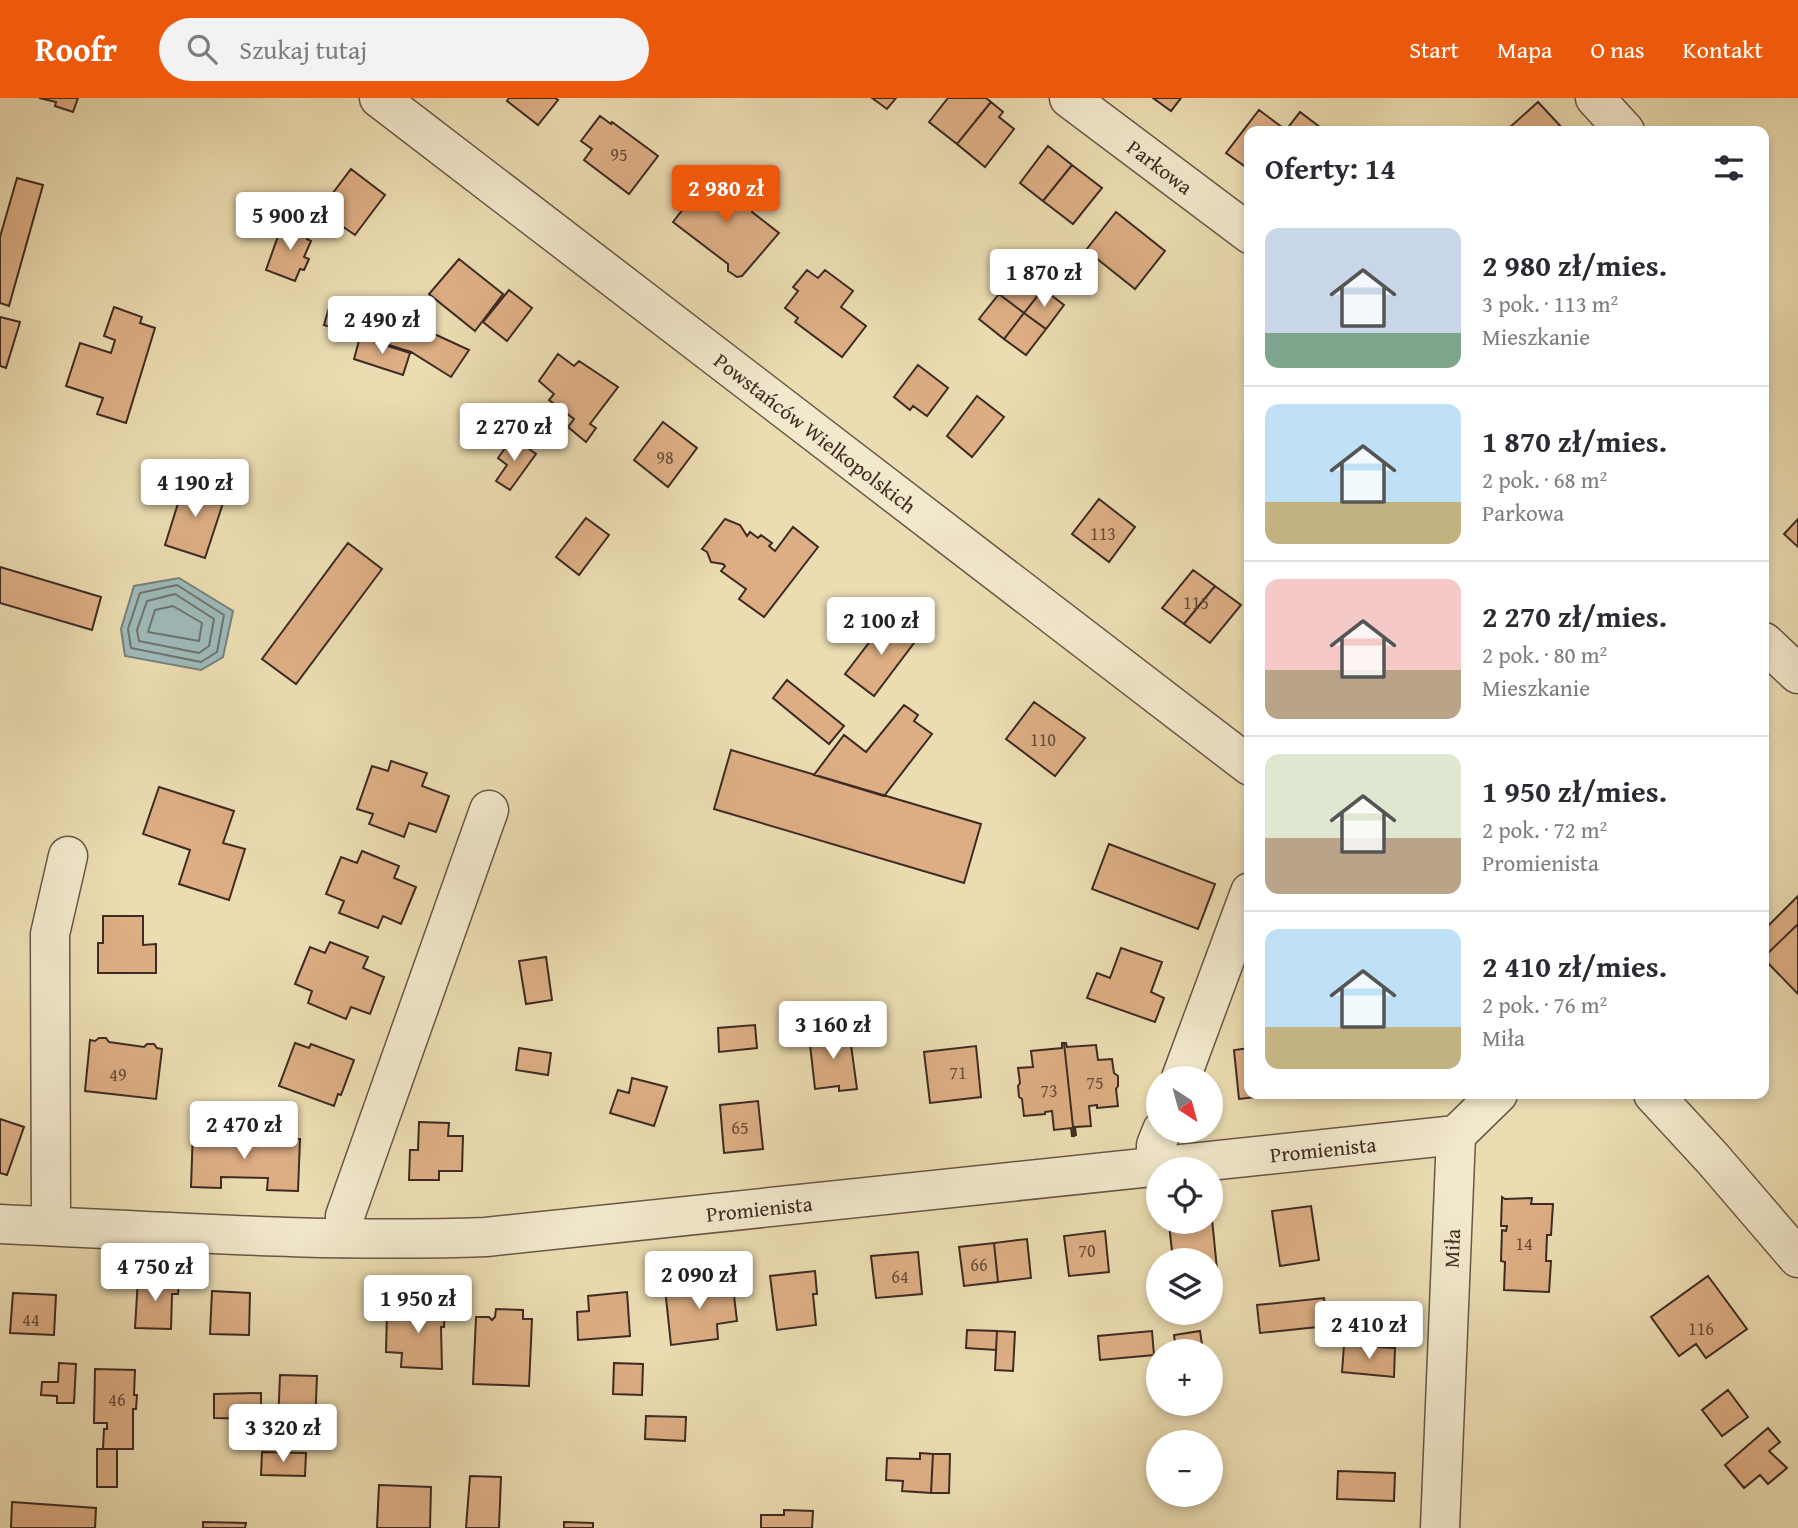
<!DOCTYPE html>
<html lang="pl">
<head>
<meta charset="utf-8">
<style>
	:root { --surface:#fff; --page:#f2f2f3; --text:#2b2b33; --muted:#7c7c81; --line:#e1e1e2; --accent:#ea580c }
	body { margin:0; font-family:"Gentium Book Plus",serif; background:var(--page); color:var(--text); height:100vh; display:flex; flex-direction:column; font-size:26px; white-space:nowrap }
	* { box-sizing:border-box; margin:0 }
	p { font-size:23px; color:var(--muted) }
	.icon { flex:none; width:38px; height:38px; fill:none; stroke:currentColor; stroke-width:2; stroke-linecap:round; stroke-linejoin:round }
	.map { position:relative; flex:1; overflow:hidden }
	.sheet { position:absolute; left:1244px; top:28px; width:525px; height:973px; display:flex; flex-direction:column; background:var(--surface); border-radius:14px; box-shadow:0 4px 10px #0003 }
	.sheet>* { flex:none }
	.needle { width:46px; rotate:144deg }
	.fabs { position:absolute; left:1146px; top:968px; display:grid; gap:14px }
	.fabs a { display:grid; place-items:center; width:77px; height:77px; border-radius:50%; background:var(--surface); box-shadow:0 4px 10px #0003; font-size:35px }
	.price { position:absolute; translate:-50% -60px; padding:0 16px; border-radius:7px; background:#fff; color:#222; font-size:23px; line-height:46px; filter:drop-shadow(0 2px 4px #0008) }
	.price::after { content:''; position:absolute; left:50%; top:42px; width:21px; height:16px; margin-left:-10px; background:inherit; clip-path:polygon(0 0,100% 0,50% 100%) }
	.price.current { background:var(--accent); color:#fff }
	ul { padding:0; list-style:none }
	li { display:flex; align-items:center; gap:21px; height:175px; padding:0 21px }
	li+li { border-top:2px solid var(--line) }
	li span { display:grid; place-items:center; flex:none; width:196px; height:140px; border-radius:14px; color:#555 }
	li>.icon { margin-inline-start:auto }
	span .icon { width:84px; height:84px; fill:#fffc; stroke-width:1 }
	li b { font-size:30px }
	h2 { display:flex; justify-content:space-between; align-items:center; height:84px; padding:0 21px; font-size:30px }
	header { display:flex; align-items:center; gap:42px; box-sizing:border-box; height:98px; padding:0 35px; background:var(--accent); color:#fff }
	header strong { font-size:33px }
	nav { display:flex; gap:38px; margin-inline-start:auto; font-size:24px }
	.search { width:490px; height:63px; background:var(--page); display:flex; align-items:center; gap:18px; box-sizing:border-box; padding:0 24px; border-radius:38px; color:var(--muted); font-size:26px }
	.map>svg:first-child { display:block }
	.water { fill:#9eb9b8; stroke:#78807c; stroke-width:2 }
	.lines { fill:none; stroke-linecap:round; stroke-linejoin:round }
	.shore { stroke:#6e726e; stroke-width:2 }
	.building { fill:#ddae84; stroke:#3e2b23; stroke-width:2 }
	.minor-casing { stroke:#695746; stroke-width:41 }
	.minor { stroke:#f2e8cc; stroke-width:38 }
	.labels { text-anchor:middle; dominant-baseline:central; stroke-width:5; stroke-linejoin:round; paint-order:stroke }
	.number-label { font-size:18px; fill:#664c3b }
	.street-label { font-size:21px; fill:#3e2b23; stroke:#f2e8cc }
</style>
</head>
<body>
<header>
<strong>Roofr</strong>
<div class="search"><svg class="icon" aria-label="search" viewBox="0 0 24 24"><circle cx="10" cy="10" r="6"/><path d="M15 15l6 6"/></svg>Szukaj tutaj</div>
<nav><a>Start</a><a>Mapa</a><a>O nas</a><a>Kontakt</a></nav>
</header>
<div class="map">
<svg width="1798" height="1430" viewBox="0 0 1798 1430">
	<rect width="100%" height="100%" fill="#ebdcb1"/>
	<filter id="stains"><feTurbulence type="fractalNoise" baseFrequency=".00286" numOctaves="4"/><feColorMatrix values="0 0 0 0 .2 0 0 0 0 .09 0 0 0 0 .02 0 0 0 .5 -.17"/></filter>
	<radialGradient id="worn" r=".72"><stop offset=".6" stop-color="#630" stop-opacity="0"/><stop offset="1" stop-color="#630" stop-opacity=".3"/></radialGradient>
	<path class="water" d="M179,480L233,513L223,559L201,572L125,558L121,531L134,488Z"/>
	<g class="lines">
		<path class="shore" d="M177,487L224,517L217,554L201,564L131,550L128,531L140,495Z
			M175,496L214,521L209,548L199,555L139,543L137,532L147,503Z
			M173,508L202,525L199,543L148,534L155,512Z"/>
	</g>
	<path class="building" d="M39,0H78L73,14L55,8L56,4Z
		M509,0H555L558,2L538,27L507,3Z
		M872,0H896L887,11Z
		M948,0H986L991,4L957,46L929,24Z
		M1153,0H1181L1171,13Z
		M991,4L1003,14L999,19L1014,31L985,69L957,46Z
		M1538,4L1565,33H1512L1509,30Z
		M1259,12L1286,32L1300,14L1325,33H1250V72L1226,55Z
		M600,18L611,26L612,24L658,58L629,96L584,62L592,51L581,43Z
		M1048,48L1072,67L1043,103L1020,85Z
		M1072,67L1102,90L1073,126L1043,103Z
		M351,71L385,97L355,137L339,126L341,122L323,108Z
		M711,75L737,96L744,95L754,103V110L752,114L779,135L742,178L737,179L728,173V166L673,124Z
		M17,80L43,87L9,208L0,205V139Z
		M1116,114L1165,153L1135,191L1086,152Z
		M283,124L310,135L307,141L311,143L304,159L309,161L304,172L300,171L295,183L266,172Z
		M459,161L503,196L475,233L429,196Z
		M1018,171L1043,191L1024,215L999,196Z
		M807,172L818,180L825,172L853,193L841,209L866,228L842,259L795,224L798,220L785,210L798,193L793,189Z
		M1043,191L1064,207L1046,231L1024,215Z
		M509,192L532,210L507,243L483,224Z
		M999,196L1024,215L1004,241L979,221Z
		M331,203L367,214L360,238L324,227Z
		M114,209L142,219L140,225L155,230L126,325L97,316L103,300L66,288L80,245L111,255L115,242L104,238Z
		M367,214L430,234L469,252L451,279L411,254L360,238Z
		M1024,215L1046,231L1026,257L1004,241Z
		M0,219L20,224L6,270L0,268Z
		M360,239L410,255L403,277L354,261Z
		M558,256L574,268L579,263L618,289L590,326L596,330L586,344L568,329L574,321L549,302L554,296L539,283Z
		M918,267L948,290L927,318L913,308L910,312L894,299Z
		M977,298L1004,319L972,359L947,338Z
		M663,324L697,350L668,389L634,362Z
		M513,339L536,356L510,392L496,383L507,367L498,360Z
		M185,383L226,396L205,460L165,447Z
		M1099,401L1135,429L1109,464L1072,436Z
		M586,420L609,437L579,477L556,459Z
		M725,421L740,427L747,438L750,434L758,440L761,437L772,445L769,448L775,453L793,429L818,449L764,519L739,501L746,491L721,473L725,468L723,466L711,464L707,454L702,451Z
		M1798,421V449L1784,436Z
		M348,445L382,471L296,586L262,561Z
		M0,469L101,499L92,532L0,505Z
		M1193,472L1215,488L1184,526L1162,510Z
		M1215,488L1241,507L1210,545L1184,526Z
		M888,520L917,541L874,598L845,576Z
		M787,582L844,628L829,646L773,600Z
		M1034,604L1085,640L1055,678L1006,641Z
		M904,607L918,617L914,623L932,636L884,698L814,677L844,637L866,654Z
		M731,652L981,726L964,785L714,711Z
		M391,663L427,675L422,688L449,698L436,734L409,725L404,739L369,726L373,716L357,711L372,668L388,673Z
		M159,689L234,713L223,745L245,751L229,802L179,786L190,752L143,736Z
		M1109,746L1215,786L1198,831L1092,791Z
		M362,753L399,768L394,780L416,789L401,826L383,818L378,830L339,815L344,803L326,796L341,759L357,765Z
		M1798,798V826L1764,859V832Z
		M103,818H143V847L156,846V875H98V845H103Z
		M1798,826V896L1764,861V859Z
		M330,844L368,859L363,870L384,879L370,916L351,909L346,921L308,905L312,893L295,886L310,849L325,855Z
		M1121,850L1162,864L1151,894L1164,900L1155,924L1087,900L1097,875L1110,880Z
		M546,859L552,902L526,906L519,863Z
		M755,927L757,950L719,954L718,930Z
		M849,932L857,991L839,993V988L815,991L809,937Z
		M99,940H106L109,944L144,949L147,946H154L157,950L162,951L156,1001L85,993L90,942L95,943Z
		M295,945L309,950L311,946L354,962L341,997L338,996L334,1008L279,988Z
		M1062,945H1064L1074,1038H1072L1071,1030L1054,1032L1052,1013L1045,1014V1016L1024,1018L1022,1001L1019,999L1018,988L1020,985L1018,970L1033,969L1031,953L1062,950Z
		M1064,945H1066L1067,949L1096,947L1098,962L1112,961L1114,975L1118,978V988L1116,991L1118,1008L1097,1010V1007L1089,1008L1091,1028L1075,1029L1076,1037L1074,1038Z
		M976,948L981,999L930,1005L924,954Z
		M519,950L551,955L548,977L516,972Z
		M1250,950V996H1283L1239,1001L1234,952Z
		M632,980L667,989L654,1028L610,1015L618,992L629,995Z
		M758,1003L763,1051L724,1055L720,1007Z
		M0,1021L24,1029L7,1077L0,1075Z
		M419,1024L449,1025L448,1038H463L462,1073H439V1082H409L410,1052H418Z
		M193,1032L232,1033L231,1047L261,1048L262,1040L300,1041L298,1093L267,1092L268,1080L221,1079V1090L191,1089Z
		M1502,1099L1505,1101L1532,1100L1531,1106H1553L1551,1137H1547L1546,1163H1551L1549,1194L1504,1192L1505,1164L1501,1163L1502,1132L1506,1133L1507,1128H1501Z
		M1311,1108L1319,1162L1280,1168L1272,1113Z
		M1212,1121L1217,1171H1211V1162H1173L1169,1126L1211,1124Z
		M1105,1133L1109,1174L1069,1178L1064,1138Z
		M1027,1141L1031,1180L998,1184L994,1145Z
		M994,1145L998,1184L964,1188L959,1149Z
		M918,1154L922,1196L876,1200L871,1158Z
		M815,1173L817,1196H813L816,1227L777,1232L770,1178Z
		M1708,1178L1747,1231L1706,1260L1696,1246L1679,1258L1651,1219Z
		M138,1181H179L178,1196H172L171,1231L135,1230Z
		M732,1181L737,1223L717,1226L718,1241L671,1247L665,1190Z
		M212,1193L250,1195L249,1237L210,1236Z
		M627,1194L630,1238L578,1242L577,1214L589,1213L588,1198Z
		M13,1195L56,1197L54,1237L10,1235Z
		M1324,1200L1327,1228L1260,1235L1257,1207Z
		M413,1202L445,1203L444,1229H441L442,1271L401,1269L402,1255L386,1254L387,1215L412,1216Z
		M496,1211L523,1212V1221H532L529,1288L473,1286L476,1219H489L492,1222L495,1219Z
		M1363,1211L1396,1212L1395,1250L1361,1248Z
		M967,1232L997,1233L996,1252L966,1250Z
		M997,1233L1015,1234L1013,1273L995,1272Z
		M1152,1233L1154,1257L1100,1262L1098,1238Z
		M1200,1233L1203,1253H1176L1174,1237Z
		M1344,1247L1395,1250L1394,1279L1342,1274Z
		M59,1265L76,1266L74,1305H57V1298L41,1297L42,1284H58Z
		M614,1265L643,1266L642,1297L613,1296Z
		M95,1271L135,1272L134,1297H137L136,1311H133V1351H103L104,1331H107V1325H94Z
		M280,1277L317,1278L315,1327L278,1326Z
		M1728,1292L1748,1319L1722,1338L1702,1312Z
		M261,1295V1321L214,1320V1296Z
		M646,1318L686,1319L685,1343L645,1341Z
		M1768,1330L1780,1344L1769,1353L1787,1370L1768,1386L1760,1377L1744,1390L1725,1367Z
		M97,1351H117V1389H97Z
		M262,1354L306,1355L305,1378L261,1377Z
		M920,1355L933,1356L931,1395L902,1393L903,1383L886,1382L887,1360L920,1361Z
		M933,1356H950L949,1395H931Z
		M1338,1373L1395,1375L1394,1403L1337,1401Z
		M470,1378L501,1379L499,1430H466Z
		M379,1387L431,1389L430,1430H377Z
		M12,1404L96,1410L95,1430H11Z
		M784,1412L813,1413L812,1430H761V1417H784Z
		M203,1424L246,1425L245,1430H203Z
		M564,1424L593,1425V1430H564Z"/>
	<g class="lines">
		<defs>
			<g id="minor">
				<path id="s1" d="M379,0L1250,668"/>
				<path id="s2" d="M1069,0L1250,136"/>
				<path d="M1595,0L1625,33"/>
				<path d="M1764,544L1798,576"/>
				<path d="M1181,980L1250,794"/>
				<path d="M1653,996L1713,1061L1798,1160"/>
				<path d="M1156,1069V1047L1162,1032"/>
				<path id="s3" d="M0,1126C162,1133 324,1145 486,1139L1456,1037L1498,996"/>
				<path d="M51,1128L50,836L68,758"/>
				<path d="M345,1140V1118L489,712"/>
				<path id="s4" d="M1440,1430L1456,1037"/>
			</g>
		</defs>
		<use href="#minor" class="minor-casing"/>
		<use href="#minor" class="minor"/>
	</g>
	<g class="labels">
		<g class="number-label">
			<text x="619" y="56">95</text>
			<text x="665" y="359">98</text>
			<text x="1103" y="435">113</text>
			<text x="1196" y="504">115</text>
			<text x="1043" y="641">110</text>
			<text x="958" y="974">71</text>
			<text x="118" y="976">49</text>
			<text x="1095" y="984">75</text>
			<text x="1049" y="992">73</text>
			<text x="740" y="1029">65</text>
			<text x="1524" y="1145">14</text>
			<text x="1087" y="1152">70</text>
			<text x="979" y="1166">66</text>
			<text x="900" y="1178">64</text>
			<text x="31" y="1221">44</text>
			<text x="1701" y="1230">116</text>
			<text x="117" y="1301">46</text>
		</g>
		<g class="street-label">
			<text stroke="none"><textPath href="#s2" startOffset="114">Parkowa</textPath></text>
			<text stroke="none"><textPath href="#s1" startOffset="550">Powstańców Wielkopolskich</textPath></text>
			<text stroke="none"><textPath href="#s3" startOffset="1328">Promienista</textPath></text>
			<text stroke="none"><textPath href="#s3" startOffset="761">Promienista</textPath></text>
			<text stroke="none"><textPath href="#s4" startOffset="280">Miła</textPath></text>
		</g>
	</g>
	<rect width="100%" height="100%" filter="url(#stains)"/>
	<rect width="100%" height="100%" fill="url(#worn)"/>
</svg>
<div class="fabs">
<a><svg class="needle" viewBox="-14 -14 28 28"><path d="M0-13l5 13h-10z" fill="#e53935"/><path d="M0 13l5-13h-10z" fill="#7c7c81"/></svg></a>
<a><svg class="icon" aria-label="locate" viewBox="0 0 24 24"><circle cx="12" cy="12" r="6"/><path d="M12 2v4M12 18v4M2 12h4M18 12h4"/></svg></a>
<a><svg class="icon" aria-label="layers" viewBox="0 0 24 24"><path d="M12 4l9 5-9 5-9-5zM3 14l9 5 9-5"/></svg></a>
<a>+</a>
<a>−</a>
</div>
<b class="price current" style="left:726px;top:127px">2 980 zł</b>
<b class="price" style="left:290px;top:154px">5 900 zł</b>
<b class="price" style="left:1044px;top:211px">1 870 zł</b>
<b class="price" style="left:382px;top:258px">2 490 zł</b>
<b class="price" style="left:514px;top:365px">2 270 zł</b>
<b class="price" style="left:195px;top:421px">4 190 zł</b>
<b class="price" style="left:881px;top:559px">2 100 zł</b>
<b class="price" style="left:833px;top:963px">3 160 zł</b>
<b class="price" style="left:244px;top:1063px">2 470 zł</b>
<b class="price" style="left:155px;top:1205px">4 750 zł</b>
<b class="price" style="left:699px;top:1213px">2 090 zł</b>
<b class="price" style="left:418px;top:1237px">1 950 zł</b>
<b class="price" style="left:1369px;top:1263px">2 410 zł</b>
<b class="price" style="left:283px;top:1366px">3 320 zł</b>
<section class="sheet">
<h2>Oferty: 14<svg class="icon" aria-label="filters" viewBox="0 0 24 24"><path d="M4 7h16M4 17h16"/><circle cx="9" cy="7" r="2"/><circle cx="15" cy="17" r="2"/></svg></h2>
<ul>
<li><span style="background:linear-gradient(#c9d6e8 75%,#7fa58c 0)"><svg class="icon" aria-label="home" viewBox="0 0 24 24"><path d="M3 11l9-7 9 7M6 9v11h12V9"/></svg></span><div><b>2 980 zł/mies.</b><p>3 pok. · 113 m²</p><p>Mieszkanie</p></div></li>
<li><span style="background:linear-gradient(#bfe0f5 70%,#c2b280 0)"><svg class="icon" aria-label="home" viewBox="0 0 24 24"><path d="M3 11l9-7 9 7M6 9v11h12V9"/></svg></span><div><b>1 870 zł/mies.</b><p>2 pok. · 68 m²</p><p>Parkowa</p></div></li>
<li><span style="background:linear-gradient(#f6c9c9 65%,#b9a48a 0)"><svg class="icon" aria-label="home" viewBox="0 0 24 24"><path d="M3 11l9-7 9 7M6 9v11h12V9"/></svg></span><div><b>2 270 zł/mies.</b><p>2 pok. · 80 m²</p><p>Mieszkanie</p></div></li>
<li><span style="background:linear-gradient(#dfe7d0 60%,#b9a48a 0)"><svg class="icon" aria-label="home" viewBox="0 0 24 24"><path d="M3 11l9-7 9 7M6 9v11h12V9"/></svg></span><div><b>1 950 zł/mies.</b><p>2 pok. · 72 m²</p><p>Promienista</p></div></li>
<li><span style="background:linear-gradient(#bfe0f5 70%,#c2b280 0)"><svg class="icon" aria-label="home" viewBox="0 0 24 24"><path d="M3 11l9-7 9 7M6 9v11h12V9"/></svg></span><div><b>2 410 zł/mies.</b><p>2 pok. · 76 m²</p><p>Miła</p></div></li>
</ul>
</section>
</div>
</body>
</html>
